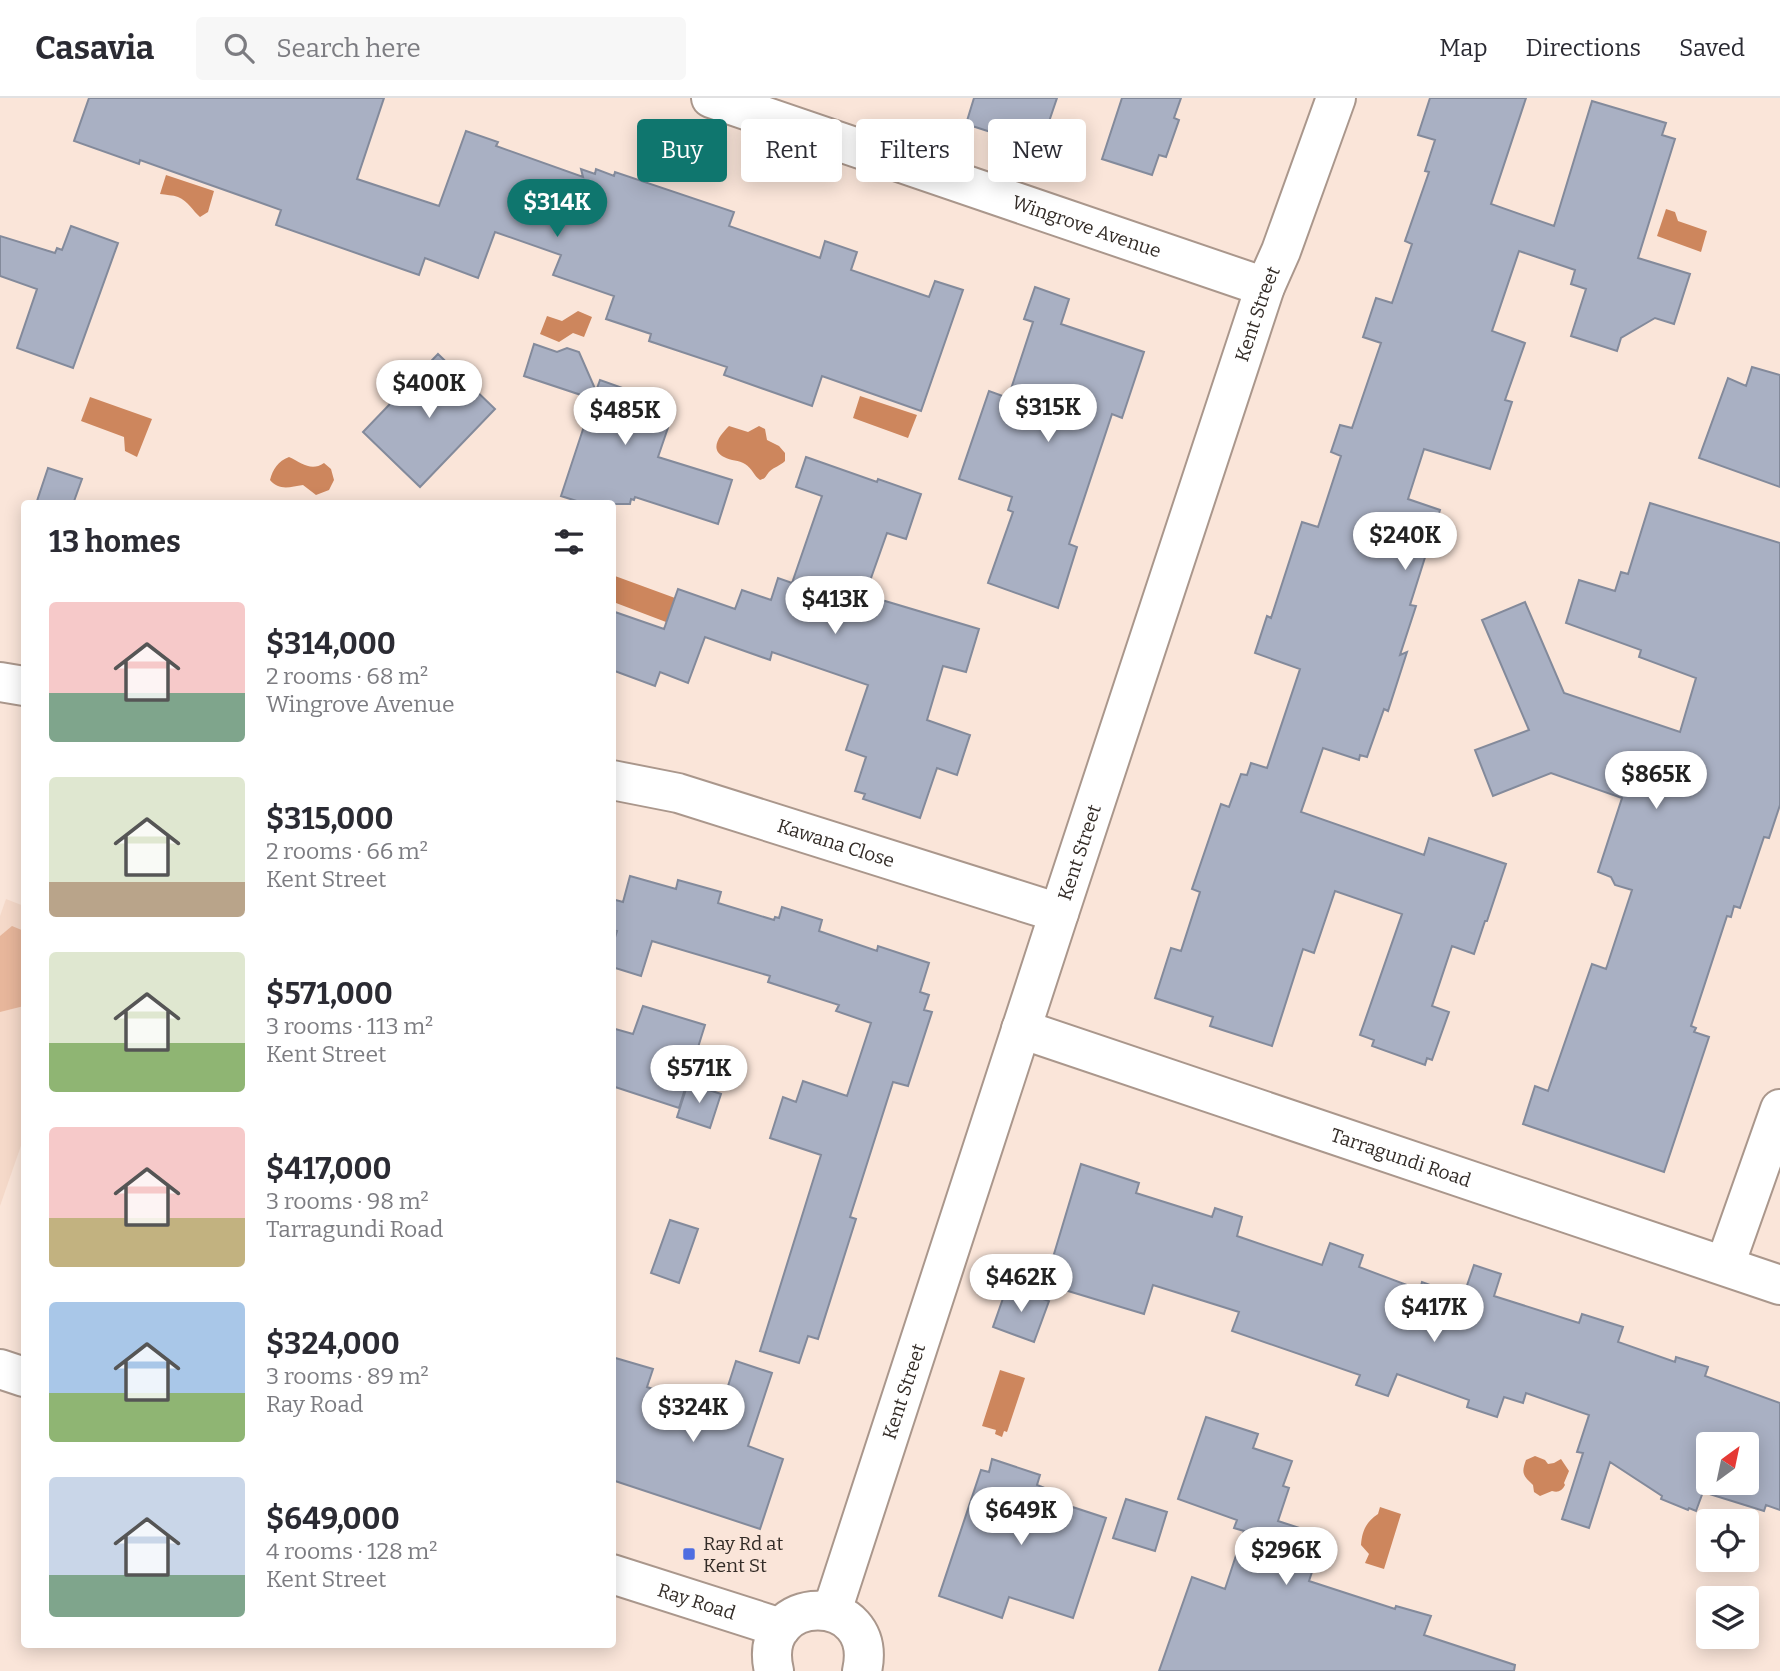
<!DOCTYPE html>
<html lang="en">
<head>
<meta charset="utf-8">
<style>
	:root { --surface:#fff; --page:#f7f7f7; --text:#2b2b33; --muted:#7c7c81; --line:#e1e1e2; --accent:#0f766e }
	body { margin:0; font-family:Bitter,serif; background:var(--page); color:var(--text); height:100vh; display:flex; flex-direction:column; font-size:26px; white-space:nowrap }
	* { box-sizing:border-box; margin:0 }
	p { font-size:23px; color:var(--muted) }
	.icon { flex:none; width:38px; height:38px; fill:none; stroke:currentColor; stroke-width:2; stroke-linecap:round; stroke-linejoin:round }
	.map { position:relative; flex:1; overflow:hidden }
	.panel { position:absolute; left:21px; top:402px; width:595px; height:1148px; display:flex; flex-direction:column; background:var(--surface); border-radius:7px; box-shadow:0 4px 18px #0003 }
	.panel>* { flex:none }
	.top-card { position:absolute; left:637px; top:21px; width:665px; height:63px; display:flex; gap:14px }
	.needle { width:46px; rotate:33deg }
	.tools { position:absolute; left:1696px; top:1334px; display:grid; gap:14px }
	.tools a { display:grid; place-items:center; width:63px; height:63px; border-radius:7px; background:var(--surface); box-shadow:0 4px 18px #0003; font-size:35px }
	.price { position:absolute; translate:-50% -60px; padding:0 16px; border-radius:24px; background:#fff; color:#222; font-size:23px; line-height:46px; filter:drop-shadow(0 2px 4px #0008) }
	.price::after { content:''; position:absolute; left:50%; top:42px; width:21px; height:16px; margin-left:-10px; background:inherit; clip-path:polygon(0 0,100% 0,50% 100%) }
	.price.on { background:var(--accent); color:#fff }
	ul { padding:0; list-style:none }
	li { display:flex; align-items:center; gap:21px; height:175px; padding:0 28px }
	li span { display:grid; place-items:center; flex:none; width:196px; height:140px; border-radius:7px; color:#555 }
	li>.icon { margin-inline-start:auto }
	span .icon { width:84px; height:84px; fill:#fffc; stroke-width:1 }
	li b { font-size:30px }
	h2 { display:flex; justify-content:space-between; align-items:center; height:84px; padding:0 28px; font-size:30px }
	.chip { padding:0 24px; border-radius:7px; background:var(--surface); box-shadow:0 4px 18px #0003; font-size:24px; line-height:63px }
	.chip.on { background:var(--accent); color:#fff }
	header { display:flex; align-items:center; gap:42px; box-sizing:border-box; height:98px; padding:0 35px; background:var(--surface); border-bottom:2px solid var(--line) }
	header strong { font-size:33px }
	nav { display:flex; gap:38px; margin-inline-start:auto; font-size:24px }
	.search { width:490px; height:63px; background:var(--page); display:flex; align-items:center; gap:18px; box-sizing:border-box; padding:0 24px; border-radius:7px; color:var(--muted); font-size:26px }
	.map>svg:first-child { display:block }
	.built { fill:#f5d9c9 }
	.green { fill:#e7b69b }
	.water { fill:#cd865d }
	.building { fill:#a9b0c3; stroke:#838a9b; stroke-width:2; fill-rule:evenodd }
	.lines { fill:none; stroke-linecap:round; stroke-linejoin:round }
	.minor-casing { stroke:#aa978c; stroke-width:42 }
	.tertiary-casing { stroke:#aa978c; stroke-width:42 }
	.minor { stroke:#fff; stroke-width:38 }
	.tertiary { stroke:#fff; stroke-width:38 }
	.poi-dot { fill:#4e6de1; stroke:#fae5d9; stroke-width:2.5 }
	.labels { text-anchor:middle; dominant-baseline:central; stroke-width:5; stroke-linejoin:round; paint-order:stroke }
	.street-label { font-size:19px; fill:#332c27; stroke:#fae5d9 }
	.poi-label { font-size:19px; fill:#332c27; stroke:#fae5d9; text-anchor:start }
</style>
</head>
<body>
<header>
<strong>Casavia</strong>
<div class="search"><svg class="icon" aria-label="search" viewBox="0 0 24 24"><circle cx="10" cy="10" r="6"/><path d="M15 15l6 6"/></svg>Search here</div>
<nav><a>Map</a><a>Directions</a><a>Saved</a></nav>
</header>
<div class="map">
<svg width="1780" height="1573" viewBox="0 0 1780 1573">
	<rect width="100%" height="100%" fill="#fae5d9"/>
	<path class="built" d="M6,801L24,808V1039L0,1108V818Z"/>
	<path class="green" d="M12,828L24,833V908L0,914V838Z"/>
	<path class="water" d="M166,77L214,93L208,114L200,119C193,113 188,103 178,99C173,97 166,97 160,96Z
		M1666,111L1675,114L1678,123L1707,133L1701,154L1657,138Z
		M578,213L592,219L584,239L573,235L559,244L540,236L547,218L562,223Z
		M860,298L917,317L908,340L853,320Z
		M90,299L152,321L137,359L125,353L124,339L81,323Z
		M729,328L748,334L759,328L765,331L767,342L779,348L785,355V363C780,368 774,369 770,373C765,378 767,380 760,382C754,378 752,370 745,366C739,362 731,363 724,359C708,351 721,336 729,328Z
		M289,359C302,365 311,374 324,365L331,371L334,382L329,392L316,397L303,387C290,389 279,393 270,382C273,371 278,363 289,359Z
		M615,478L675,500L666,524L616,505L613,511L612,485Z
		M1000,1272L1025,1280L1007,1334L1004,1333L1002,1339L995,1336L996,1332L982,1328Z
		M1535,1358L1545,1362L1548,1366L1554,1365L1561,1361L1569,1373L1564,1385L1565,1387C1562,1393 1558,1395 1552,1393L1540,1398L1534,1394L1533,1387C1523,1378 1521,1375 1526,1362Z
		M1380,1409L1401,1416L1384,1471L1365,1465L1369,1456L1361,1447C1362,1433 1366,1424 1378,1416Z"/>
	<path class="building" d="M89,0H384L357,81L439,108L466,33L498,44L496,48L583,79L581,71L595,76L596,71L614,78L615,74L734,114L729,128L820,160L825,143L857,154L851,172L929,199L935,183L963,192L921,313L822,278L812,308L724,277L727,269L649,243L651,236L606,221L614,198L553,177L561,157L495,134L478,180L425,160L419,177L276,127L281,112L140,62L139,66L74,43Z
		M974,0H1057L1041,47L1004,35L1003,38L966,26Z
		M1122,0H1181L1174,20L1179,22L1166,59L1159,57L1152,77L1102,61Z
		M1430,0H1526L1491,106L1554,128L1592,3L1666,25L1662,37L1675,41L1638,160L1690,176L1674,226L1655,220L1621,240L1617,253L1571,238L1586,191L1571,186L1575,172L1519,153L1492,233L1525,245L1505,302L1512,304L1490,371L1424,351L1408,401L1440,412L1410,507L1416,508L1400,557L1407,554L1388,613L1384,611L1367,659L1360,657L1359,662L1323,650L1301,714L1424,757L1429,740L1506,766L1487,823H1485L1474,856L1452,848L1432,908L1449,914L1432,962L1427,960L1425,967L1372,948L1374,942L1360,937L1402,816L1335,793L1314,855L1303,851L1272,948L1210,928L1213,919L1155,900L1171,850L1181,853L1200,794L1192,791L1221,706L1229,709L1241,676L1247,677L1251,665L1267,670L1300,571L1255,555L1267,518L1271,520L1302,424L1318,429L1341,358L1331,354L1340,327L1352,330L1381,245L1363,239L1376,200L1392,205L1412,146L1405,143L1429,74L1425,73L1435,42L1418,37Z
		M71,128L118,145L73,270L17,250L37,191L0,178V138L55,155L57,150L62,152Z
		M1035,189L1069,201L1061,226L1144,254L1122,320L1112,316L1069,446L1077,449L1058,510L988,485L1013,414L1008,412L1012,399L959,381L989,293L1008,300L1033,224L1024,221Z
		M534,246L557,254L567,250L579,254L596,293L600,282L634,294L630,304L672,318L658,359L732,382L718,426L635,399L634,402L631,401L630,406H586L561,398L593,301L524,278Z
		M438,256L495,311L420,389L363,334Z
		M1752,269L1780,277V389L1699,360L1728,280L1746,288Z
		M806,359L877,384L878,381L921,396L906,441L887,435L865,497L979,531L966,574L943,568L927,622L970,637L957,677L937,670L920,720L863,701L865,696L855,693L866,659L846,652L868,587L772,554L770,562L705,539L688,585L660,574L655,588L612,572V513L664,531L678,491L735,511L742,492L771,502L778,480L792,485L822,398L796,389Z
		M48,370L82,381L73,406H36Z
		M1650,405L1780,445V707L1769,740L1764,739L1740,810L1734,808L1731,819L1727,818L1691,928L1696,930L1694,934L1709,939L1664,1074L1523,1026L1535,988L1548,993L1592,866L1606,871L1632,792L1615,787L1611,779L1598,774L1622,700L1551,675L1493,698L1475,652L1529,632L1482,522L1525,504L1564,595L1680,634L1696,580L1639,559L1641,552L1566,525L1579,482L1615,493L1621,474L1628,476Z
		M630,778L676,791L678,782L721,794L718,805L774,822L775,819L779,820L782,809L822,822L819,833L877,853L878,848L929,865L920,894L929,897L924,912L932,914L908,988L893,984L850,1119L856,1121L818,1241L808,1238L799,1265L760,1253L821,1057L770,1040L783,999L796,1004L803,983L847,998L871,925L836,913L839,907L768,884L770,878L652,843L641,878L612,869V849L617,833L612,832V801L623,804Z
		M643,908L705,927L679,1010L612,988V930L633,936Z
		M688,985L721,996L710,1030L677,1019Z
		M1081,1066L1139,1085L1136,1095L1212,1119L1215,1110L1242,1119L1237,1138L1322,1167L1330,1145L1363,1157L1359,1169L1420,1192L1422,1184L1463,1199L1474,1167L1501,1176L1494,1198L1579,1225L1582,1216L1623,1229L1618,1244L1675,1264L1676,1259L1708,1269L1705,1278L1780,1305V1412L1766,1407L1764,1413L1703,1394L1696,1413L1689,1410L1688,1412L1661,1401L1662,1398L1610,1364L1589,1430L1562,1421L1583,1355L1577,1354L1589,1317L1526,1295L1523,1305L1504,1299L1497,1319L1467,1309L1469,1302L1397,1276L1388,1298L1356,1287L1360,1277L1232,1233L1239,1214L1153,1187L1144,1216L1045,1186ZM1708,1346H1746V1384H1708Z
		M670,1122L698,1131L679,1185L651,1175Z
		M1007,1189L1049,1203L1034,1244L993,1229Z
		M612,1259L653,1271L647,1289L720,1313L736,1263L772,1275L748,1348L783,1361L760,1431L612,1382Z
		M1206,1319L1258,1336L1253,1350L1292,1363L1283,1388L1289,1390L1278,1423L1324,1438L1309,1483L1395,1511L1396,1508L1431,1518L1424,1537L1515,1567L1514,1573H1159L1192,1479L1225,1491L1244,1433L1234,1430L1237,1422L1178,1401Z
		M992,1361L1040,1377L1037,1387L1045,1390L1042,1399L1106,1420L1073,1520L1009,1499L1002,1520L939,1498L981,1372L989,1374Z
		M1126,1401L1167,1414L1155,1453L1113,1440Z"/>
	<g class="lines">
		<defs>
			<g id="minor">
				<path id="s1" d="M711,0L1265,189"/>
				<path d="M0,584L24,588"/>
				<path id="s2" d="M612,682L678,695L1059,815"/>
				<path id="s3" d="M1021,931L1780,1187"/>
				<path d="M1725,1167L1780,1011"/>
				<path id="s4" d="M832,1513L1059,815L1265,189L1281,153L1336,0"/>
			</g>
			<g id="tertiary">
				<path d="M0,1271L24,1279"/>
				<path id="s5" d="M612,1476L781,1530"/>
				<path d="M774,1573C755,1493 880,1492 862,1573"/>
			</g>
		</defs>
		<use href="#minor" class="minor-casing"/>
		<use href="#tertiary" class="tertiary-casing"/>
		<use href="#minor" class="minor"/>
		<use href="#tertiary" class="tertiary"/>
	</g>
	<rect class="poi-dot" x="682" y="1449" width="14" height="14" rx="3.5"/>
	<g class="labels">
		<g class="street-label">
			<text stroke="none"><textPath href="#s1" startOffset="397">Wingrove Avenue</textPath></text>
			<text stroke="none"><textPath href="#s4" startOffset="1365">Kent Street</textPath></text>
			<text stroke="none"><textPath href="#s2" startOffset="233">Kawana Close</textPath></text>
			<text stroke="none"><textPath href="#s4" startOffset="798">Kent Street</textPath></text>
			<text stroke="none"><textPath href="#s3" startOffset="401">Tarragundi Road</textPath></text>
			<text stroke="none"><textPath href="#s4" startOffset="231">Kent Street</textPath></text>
			<text stroke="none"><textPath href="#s5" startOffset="89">Ray Road</textPath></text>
		</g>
		<g class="poi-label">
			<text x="703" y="1445">Ray Rd at<tspan x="703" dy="22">Kent St</tspan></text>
		</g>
	</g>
</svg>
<div class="tools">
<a><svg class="needle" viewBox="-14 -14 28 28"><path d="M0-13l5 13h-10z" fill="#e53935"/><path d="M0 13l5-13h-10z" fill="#7c7c81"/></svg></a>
<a><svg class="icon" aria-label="locate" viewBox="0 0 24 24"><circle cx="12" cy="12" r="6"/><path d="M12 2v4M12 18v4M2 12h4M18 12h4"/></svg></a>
<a><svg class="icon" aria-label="layers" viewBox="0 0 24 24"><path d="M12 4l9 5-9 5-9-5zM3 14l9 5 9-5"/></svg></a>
</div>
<b class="price on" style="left:557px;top:141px">$314K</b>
<b class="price" style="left:429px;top:322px">$400K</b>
<b class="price" style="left:1048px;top:346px">$315K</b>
<b class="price" style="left:625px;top:349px">$485K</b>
<b class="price" style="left:1405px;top:474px">$240K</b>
<b class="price" style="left:835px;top:538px">$413K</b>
<b class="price" style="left:1656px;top:713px">$865K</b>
<b class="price" style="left:699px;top:1007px">$571K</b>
<b class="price" style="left:1021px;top:1216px">$462K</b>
<b class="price" style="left:1434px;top:1246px">$417K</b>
<b class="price" style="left:693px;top:1346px">$324K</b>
<b class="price" style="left:1021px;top:1449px">$649K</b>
<b class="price" style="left:1286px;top:1489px">$296K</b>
<div class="top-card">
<a class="chip on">Buy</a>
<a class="chip">Rent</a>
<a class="chip">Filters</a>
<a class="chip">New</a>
</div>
<section class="panel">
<h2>13 homes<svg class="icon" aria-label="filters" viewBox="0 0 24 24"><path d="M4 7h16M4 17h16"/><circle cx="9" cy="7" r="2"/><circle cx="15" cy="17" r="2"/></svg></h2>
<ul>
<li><span style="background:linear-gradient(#f6c9c9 65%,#7fa58c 0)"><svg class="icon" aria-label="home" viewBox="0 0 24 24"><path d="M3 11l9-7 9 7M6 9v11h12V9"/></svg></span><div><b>$314,000</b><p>2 rooms · 68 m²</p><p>Wingrove Avenue</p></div></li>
<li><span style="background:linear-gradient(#dfe7d0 75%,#b9a48a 0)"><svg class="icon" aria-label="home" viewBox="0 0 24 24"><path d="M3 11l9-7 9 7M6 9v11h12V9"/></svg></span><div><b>$315,000</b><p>2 rooms · 66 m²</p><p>Kent Street</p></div></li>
<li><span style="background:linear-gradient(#dfe7d0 65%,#8fb573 0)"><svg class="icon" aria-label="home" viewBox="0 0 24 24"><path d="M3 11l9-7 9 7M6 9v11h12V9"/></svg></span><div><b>$571,000</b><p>3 rooms · 113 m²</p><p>Kent Street</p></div></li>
<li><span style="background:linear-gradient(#f6c9c9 65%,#c2b280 0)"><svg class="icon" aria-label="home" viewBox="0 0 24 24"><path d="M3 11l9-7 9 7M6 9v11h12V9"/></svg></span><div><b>$417,000</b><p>3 rooms · 98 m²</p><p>Tarragundi Road</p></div></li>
<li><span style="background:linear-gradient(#a9c7e8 65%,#8fb573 0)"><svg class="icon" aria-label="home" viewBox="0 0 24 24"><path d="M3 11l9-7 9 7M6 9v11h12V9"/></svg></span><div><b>$324,000</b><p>3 rooms · 89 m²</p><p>Ray Road</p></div></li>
<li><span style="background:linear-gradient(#c9d6e8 70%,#7fa58c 0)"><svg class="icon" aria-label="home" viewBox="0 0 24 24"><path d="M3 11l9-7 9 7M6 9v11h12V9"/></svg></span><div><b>$649,000</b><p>4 rooms · 128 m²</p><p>Kent Street</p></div></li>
</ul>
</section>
</div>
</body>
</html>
